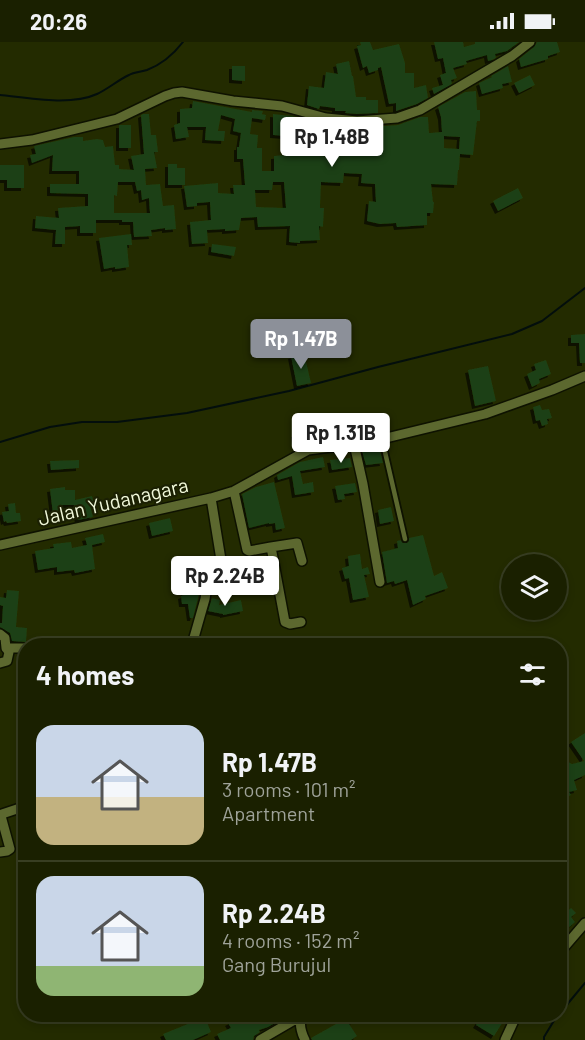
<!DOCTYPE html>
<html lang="en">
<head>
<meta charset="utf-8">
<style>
	:root { --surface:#1a2000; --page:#272d0f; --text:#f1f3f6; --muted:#9fa399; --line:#383e22; --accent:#8c9099 }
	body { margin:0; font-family:Barlow,sans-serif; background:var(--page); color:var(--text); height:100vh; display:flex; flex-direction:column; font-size:22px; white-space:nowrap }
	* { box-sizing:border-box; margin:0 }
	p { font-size:20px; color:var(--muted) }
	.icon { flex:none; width:33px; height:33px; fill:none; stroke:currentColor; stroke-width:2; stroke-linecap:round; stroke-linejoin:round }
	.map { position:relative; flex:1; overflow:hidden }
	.panel { position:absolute; left:18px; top:596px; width:549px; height:384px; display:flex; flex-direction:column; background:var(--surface); border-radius:24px; box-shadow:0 3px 9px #0003,0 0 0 2px var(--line) }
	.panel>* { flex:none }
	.controls { position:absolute; left:501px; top:512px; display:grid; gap:12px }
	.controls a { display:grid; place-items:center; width:66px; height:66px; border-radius:50%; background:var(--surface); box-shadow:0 3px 9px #0003,0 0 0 2px var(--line); font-size:30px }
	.price { position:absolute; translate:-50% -51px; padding:0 14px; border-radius:6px; background:#fff; color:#222; font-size:20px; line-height:39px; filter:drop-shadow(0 2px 3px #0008) }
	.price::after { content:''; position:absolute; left:50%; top:36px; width:18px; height:14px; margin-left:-9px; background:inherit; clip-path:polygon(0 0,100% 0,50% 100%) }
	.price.active { background:var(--accent); color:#fff }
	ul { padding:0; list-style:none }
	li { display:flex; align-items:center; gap:18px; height:150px; padding:0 18px }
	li+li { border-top:2px solid var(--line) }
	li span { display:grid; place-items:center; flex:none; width:168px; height:120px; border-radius:18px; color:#555 }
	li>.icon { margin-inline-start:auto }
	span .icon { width:72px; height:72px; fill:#fffc; stroke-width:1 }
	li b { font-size:26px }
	h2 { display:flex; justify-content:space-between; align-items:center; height:72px; padding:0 18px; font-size:26px }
	.status { display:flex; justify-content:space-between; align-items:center; height:42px; padding:0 30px; background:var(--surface); direction:ltr }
	.status svg { height:16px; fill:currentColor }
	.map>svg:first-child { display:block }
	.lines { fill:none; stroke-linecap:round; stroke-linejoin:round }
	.stream { stroke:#030e0c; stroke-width:2 }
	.building { fill:#1f4114; fill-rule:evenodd; filter:url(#shadow) }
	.lane-casing { stroke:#0e1200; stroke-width:8 }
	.street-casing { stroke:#0e1200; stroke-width:12 }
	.lane { stroke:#5c682f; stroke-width:4.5 }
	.street { stroke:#5c682f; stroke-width:9 }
	.labels { text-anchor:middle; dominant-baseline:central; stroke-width:4.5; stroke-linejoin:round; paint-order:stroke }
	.street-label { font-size:20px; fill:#f1f8da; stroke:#1b2003 }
</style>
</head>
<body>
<div class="status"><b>20:26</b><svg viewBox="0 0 49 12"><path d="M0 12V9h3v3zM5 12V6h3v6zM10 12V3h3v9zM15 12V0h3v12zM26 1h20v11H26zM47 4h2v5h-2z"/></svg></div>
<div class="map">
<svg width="585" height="998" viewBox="0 0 585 998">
	<defs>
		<filter id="shadow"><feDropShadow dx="-3" dy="3" stdDeviation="0" flood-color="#0009"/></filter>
	</defs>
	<rect width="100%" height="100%" fill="#232b00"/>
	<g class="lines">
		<path class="stream" d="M0,53C28,56 71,64 97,52C108,47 118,38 129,33C134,30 141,30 147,28C163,22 173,13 183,0
			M0,400L50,385L82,380H117L187,371L289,349L378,325L512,292L542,279L585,246
			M560,971L585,941
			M544,998V995L558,972"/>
	</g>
	<path class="building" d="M360,0H370L373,8L399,2L405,21V31H414V46L426,43L428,56L417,62L396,69V61L389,62L381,25L378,26V28L369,31L367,24L363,26L357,4L361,3Z
		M434,0H463L464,5L475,2V0H519L507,9L495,12L496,16L492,18L488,19L487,13L466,19L467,22L453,26L457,36L451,38L452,42L434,52L432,46L443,43L440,33L446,31L443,16L438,17Z
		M537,0H557L560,10L548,14V17L521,25L519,17L534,5Z
		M349,19L352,34H353L356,55H366V58H378V71L357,72L345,71L346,69H335V66L320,64L319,67L307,63L309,44L324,46L326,30L338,32L336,22Z
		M232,24H245V39L232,38Z
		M508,24L512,40L502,42L503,46L482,52L479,41L492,35L491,34Z
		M530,33L535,43L519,51L514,41Z
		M476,49L477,68H480V79H477L473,113L460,112L459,128H458L457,143L431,142L433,160H434L433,171H427V183L397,185L396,181L380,182L367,179L369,159L376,160L375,142L361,141L362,132L344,131L343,141L321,140L320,166H324L323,185L319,184L320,198L300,199V201L289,200L290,184L258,185L257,175L241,176L239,188L225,189V187L207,188L208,201L192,202L190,180L211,178L210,160L197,161V164L187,165L184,144L218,141V151L234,152L233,143H245L243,117H237V105H239L241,91L233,89L235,77L221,73L218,89H225L224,99L205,98L206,85H187L189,95L176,97L174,83L180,81V67L192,66L193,59L252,70V68L263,69L262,72L266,73L265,78L252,76L250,92L258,93L257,106H262V129H274V114L285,113L286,94L273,93V72L292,74L321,82L319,98L334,99V91L349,92V102L364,103L365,91L344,89V85L357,86L398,83L420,75H428L429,91L442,90L441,75L438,65L465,50ZM444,94L460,95L459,107L444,106ZM273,140H284L286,166L256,165L255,148H272Z
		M143,72H149L151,93H156L158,110H154L157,126L145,127L146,143L160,142L163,164L174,163L176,187L165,188V186L151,188L152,194L134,195L133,180H122V178H96V191H80V184L65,185V202H55L56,188L35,186L36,174L59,176L58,166L88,164V152L50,151V142H79V129H52L53,113L32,121L30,113L36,112L34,104L74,95H83V99L97,97L103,98L105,105L113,104L115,123H119V127L134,128L131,114L144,112L141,73ZM118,140H135L137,149L141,148L142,158L149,156L150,171H114V153L117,154Z
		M119,83H131V106H119Z
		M168,122H177V126H185V143H168Z
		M0,123H24V146H7V138H0Z
		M518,146L523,156L498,169L493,159Z
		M131,192L132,203H127L129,225L115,227V225L104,227L99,196Z
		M212,202L236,205L234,214L211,210Z
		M585,292V321H580L579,301H571V293Z
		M304,311L311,341L297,344L291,314Z
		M546,318L551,332L539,337L540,341L532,345L527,332L536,328L534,322Z
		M488,324L496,359L475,364L468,328Z
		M540,363L542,368L549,367L552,376L547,377L548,382L542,384L540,378L536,379L533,365Z
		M327,376L331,395L299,401V398L295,399L294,392L305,389L304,381Z
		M379,404L383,421L366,423L362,409Z
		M323,415L325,425L300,429L303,442L313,440L314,450L295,453L292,434L278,438L277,433L300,420Z
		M350,416L352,425L332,428L330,418Z
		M79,418V426L51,428L50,419Z
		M274,440L285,486L276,488L275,481L269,482V481L249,486L242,452L256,445Z
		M355,441L357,450L344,452L345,457L338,458L335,444Z
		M65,445V448H75V458L92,454L94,462L90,463L93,475L78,478L74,463H62L63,472H53L50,447Z
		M15,461L16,471H20L21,479L7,481L6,479L4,480L2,470L9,469L8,462Z
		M391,465L394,479L380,482L378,468Z
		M170,476L173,489L152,494L149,481Z
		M103,492L105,500L92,503L95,527L75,531L74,528L57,530V525L38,528L35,509L54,506L53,502L71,500L72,506L87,503L85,496Z
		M423,493L434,534L442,530L448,546L425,554L426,557L413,563L407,538L395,542L394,539L387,541L382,510L398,506L397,499L401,498L403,501H407L409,496Z
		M360,512L362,527L368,525L370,532L364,533L369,555L353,558L349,536L345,537L342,526L349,524L348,514Z
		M201,539L198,556L193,576H190L188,562H182L181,554L184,553L183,540Z
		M7,548L19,549L16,585L27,586L26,600L12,599L10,591L0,585V581H2L3,564L0,563V555L6,556Z
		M212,556L220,558L219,563L241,558L243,569L223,573V572L208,569Z
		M585,691V733L574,738L577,748L569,750L571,753L565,756L560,748V717L565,718L572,722L584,719L571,700Z
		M571,866L576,871L571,875L575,880L567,887L560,900V876Z
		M246,972L247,975L255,972H263L265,980L280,977L278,972H290L268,985L259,988L260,990L254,994L253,998H220L217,992L231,986L228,981Z
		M340,972H366L349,982L357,994L351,998H312L311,996L343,978Z
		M483,972L487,973L508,972L494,994L476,983Z
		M204,973L211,990L193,998H166L163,992L195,979L194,977Z"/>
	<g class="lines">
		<defs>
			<path id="lane" d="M382,397L405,497"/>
			<path id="street" d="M0,102L32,98L117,77L165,54L174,51L182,50L233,59L282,64L326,76L357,79L397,76L420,68L512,14L530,0
				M354,402L363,442L380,540
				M234,449L247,508L249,509L271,505L285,580L290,582L301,580
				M0,503L211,456L234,449L308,408L354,402L382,397L485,372L552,348L585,334
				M271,505L297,501L302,519
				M0,592L5,596L6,606H24
				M194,603L193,599L205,557L209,533L212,529L221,527L222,524L211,456
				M0,621L7,619L9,610L6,606
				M0,810L7,809L10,807L1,774L2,772L26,764
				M560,910L585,881
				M302,972C299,980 301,990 305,998
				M260,998L301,974
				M505,998L517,972"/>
		</defs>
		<use href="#lane" class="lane-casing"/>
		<use href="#street" class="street-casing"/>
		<use href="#lane" class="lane"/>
		<use href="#street" class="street"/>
	</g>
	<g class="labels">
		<g class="street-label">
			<text transform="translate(113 459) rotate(-13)">Jalan Yudanagara</text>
		</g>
	</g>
</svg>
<div class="controls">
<a><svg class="icon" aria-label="layers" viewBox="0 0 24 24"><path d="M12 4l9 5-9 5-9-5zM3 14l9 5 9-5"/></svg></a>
</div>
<b class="price" style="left:332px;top:126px">Rp 1.48B</b>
<b class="price active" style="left:301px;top:328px">Rp 1.47B</b>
<b class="price" style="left:341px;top:422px">Rp 1.31B</b>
<b class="price" style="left:225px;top:565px">Rp 2.24B</b>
<section class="panel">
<h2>4 homes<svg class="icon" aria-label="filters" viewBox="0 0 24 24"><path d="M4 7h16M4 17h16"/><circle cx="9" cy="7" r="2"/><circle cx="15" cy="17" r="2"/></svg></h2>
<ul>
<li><span style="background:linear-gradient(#c9d6e8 60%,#c2b280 0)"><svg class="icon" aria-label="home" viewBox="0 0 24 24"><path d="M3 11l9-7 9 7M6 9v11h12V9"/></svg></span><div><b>Rp 1.47B</b><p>3 rooms · 101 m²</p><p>Apartment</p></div></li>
<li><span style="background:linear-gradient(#c9d6e8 75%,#8fb573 0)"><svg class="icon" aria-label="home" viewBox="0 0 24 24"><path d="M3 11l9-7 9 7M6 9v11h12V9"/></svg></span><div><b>Rp 2.24B</b><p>4 rooms · 152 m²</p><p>Gang Burujul</p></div></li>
</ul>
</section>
</div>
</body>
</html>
